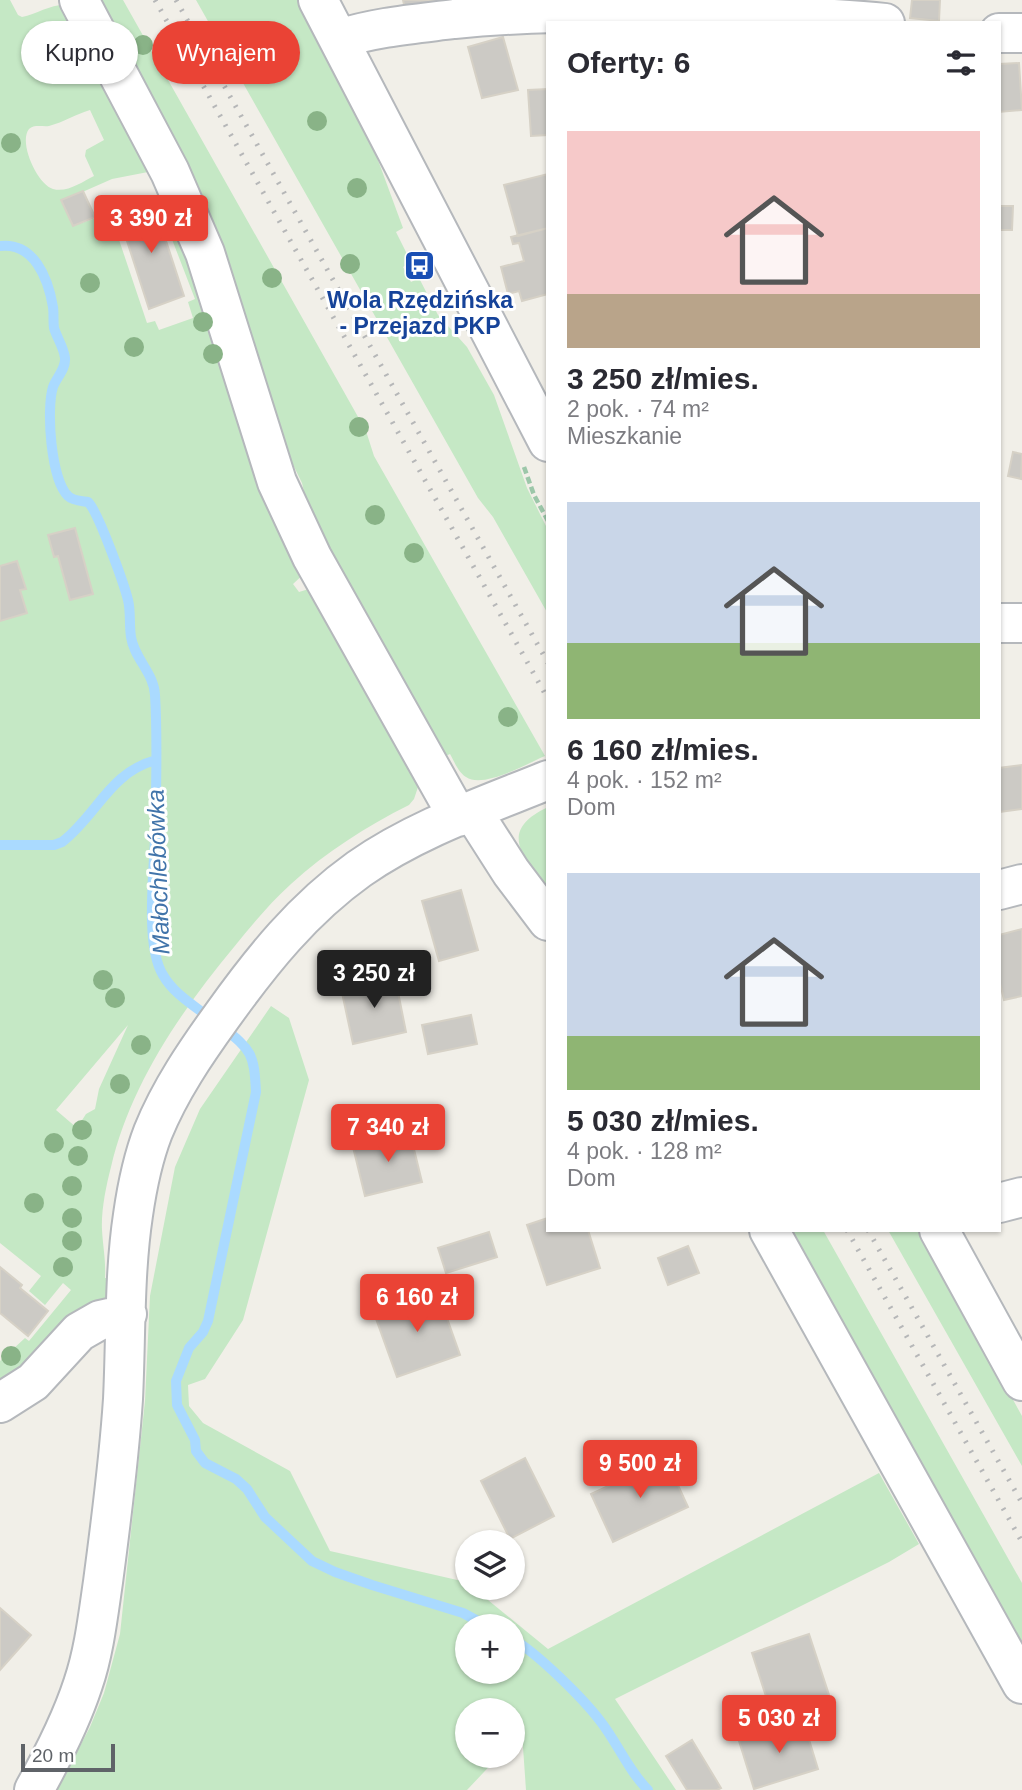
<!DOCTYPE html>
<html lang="pl">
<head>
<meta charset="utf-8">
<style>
	:root { --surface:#fff; --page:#f7f7f7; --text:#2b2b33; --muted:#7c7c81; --accent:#ea4335 }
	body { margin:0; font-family:Arial,sans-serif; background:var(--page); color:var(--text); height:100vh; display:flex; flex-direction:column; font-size:26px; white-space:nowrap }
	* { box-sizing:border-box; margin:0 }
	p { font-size:23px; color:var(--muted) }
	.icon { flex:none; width:38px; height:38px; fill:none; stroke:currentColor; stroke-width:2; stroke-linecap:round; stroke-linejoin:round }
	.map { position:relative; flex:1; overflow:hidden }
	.details { position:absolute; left:546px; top:21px; width:455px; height:1211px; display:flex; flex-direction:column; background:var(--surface); border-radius:0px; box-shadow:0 2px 5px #0004 }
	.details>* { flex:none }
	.hud { position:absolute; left:21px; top:21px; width:420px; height:63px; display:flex; gap:14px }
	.fabs { position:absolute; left:455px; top:1530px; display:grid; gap:14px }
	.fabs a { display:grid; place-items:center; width:70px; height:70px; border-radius:50%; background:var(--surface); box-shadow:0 2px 5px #0004; font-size:35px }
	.scale { position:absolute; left:21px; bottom:18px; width:94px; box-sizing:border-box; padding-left:7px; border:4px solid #5f6368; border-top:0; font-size:19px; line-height:24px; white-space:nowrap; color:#5f6368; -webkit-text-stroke:5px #fff; paint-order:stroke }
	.price { position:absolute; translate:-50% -60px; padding:0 16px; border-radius:7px; background:var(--accent); color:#fff; font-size:23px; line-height:46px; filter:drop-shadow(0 2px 4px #0008) }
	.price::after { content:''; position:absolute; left:50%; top:42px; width:21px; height:16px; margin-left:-10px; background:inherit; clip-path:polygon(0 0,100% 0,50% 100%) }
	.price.on { background:#222; color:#fff }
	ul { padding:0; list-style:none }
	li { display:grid; align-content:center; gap:14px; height:371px; padding:0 21px }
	li span { display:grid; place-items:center; height:217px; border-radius:0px; color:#555 }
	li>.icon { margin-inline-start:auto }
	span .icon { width:126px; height:126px; fill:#fffc; stroke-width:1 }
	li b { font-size:30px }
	h2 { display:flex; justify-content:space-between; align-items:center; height:84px; padding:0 21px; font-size:30px }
	.pill { padding:0 24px; border-radius:32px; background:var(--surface); box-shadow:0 2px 5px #0004; font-size:24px; line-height:63px }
	.pill.on { background:var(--accent); color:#fff }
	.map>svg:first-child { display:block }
	.green { fill:#c5e8c5; fill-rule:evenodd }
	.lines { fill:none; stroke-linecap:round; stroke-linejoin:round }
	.stream { stroke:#aadaff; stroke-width:10 }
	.building { fill:#cccac5; stroke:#d6d1c6; stroke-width:2 }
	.minor-casing { stroke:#b5b8bc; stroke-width:42 }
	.path { stroke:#9cc7a9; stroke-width:4.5; stroke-dasharray:7 3.5; stroke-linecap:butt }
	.minor { stroke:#fff; stroke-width:38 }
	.rail { stroke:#b6b7b8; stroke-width:5; stroke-dasharray:2 9; stroke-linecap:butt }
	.tree { fill:#89b387 }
	.labels { text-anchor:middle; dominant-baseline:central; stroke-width:6; stroke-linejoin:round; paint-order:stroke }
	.transit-label { font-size:23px; font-weight:bold; fill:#164399; stroke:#fff }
	.water-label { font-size:24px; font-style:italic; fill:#4174aa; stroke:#fff }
</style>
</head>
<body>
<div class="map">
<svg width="1022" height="1790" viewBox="0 0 1022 1790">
	<rect width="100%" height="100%" fill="#f1efe8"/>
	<path class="green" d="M0,0H10L18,15L22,17C37,14 53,3 68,5L148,172L112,179L62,201L73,226L110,213L147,323L155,321L159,330L193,318L188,302L195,299L158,203L156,185L159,184L307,571L293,584L299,592L312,588L418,787L414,799L409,805C367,826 326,852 291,884C269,904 252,925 234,947C181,1011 130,1085 111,1167C106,1186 101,1211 102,1230C103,1247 106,1261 105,1278H115L111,1295L0,1389V1361L25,1338L29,1341L71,1290L63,1283L45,1305L29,1291L41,1276L0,1243ZM90,110L104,140L86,150L85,156L94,176C82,182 67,193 53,189C38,185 18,143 29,129C34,124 43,127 49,126C64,122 76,114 90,110ZM128,1025L99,1089L95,1109L86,1114L77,1128L56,1110Z
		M90,0H123L366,431L374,456L545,756C526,764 483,789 466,777C458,772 454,761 450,754L441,758L309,513L302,483L274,426Z
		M196,0H299L368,133L403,228L396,232L411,262L403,267L411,282L419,278L438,315L467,347L494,395L527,488L548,530V614L493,517L478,498Z
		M548,807V890C523,857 497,831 548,807Z
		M271,1006L289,1018L309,1080L243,1320L205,1379L188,1385L189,1406L203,1423L290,1471L330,1551L466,1582L467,1587H472L548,1649L879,1473L919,1544L889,1562L615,1699L676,1790H526L522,1733L513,1742V1710H467V1755H500L467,1790H57L90,1727L104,1693L120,1634L145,1401L150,1296L175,1167L200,1109ZM467,1626H513V1671H467Z
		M784,1230H823L1022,1583V1658Z
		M888,1230H919L1022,1416V1466Z"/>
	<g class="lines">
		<path class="stream" d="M0,246C34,242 48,278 53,307C54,314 53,321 54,328C57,338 64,348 65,358C66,369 56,378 53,387C46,409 51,480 68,496C73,501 82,501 88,502C98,511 124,584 128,600C131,612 129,624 131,637C134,658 154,673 155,695C158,742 156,791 155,838C154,873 145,946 163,975C173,993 193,1005 210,1018
			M0,845H54L62,842C97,815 110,772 156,760
			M222,1027C252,1050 254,1054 256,1092L208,1321L203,1332L189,1348L176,1381L177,1405L195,1440L196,1451L205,1463L236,1479L247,1489L265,1517L312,1561L335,1572L372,1585L463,1613L487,1626
			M513,1639C538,1654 583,1698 601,1722C618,1744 628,1770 648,1790"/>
	</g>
	<path class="building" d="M403,0H447L405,9Z
		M912,0H940L939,21L910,18Z
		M503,37L518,90L482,98L468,47Z
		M1019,63L1022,110L999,112V64Z
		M548,89V135L531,136L528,90Z
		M548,174V228L518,236L504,185Z
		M83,191L95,217L73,226L61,200Z
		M153,201L184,296L149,309L118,213Z
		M999,206H1013L1012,230H999Z
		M548,228V294L522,301L519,291L508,294L501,267L524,261L519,243L513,244L511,237Z
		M1013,452L1022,454L1021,479L1008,476Z
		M75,528L93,594L70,600L58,556L54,557L48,535Z
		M17,561L26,589L20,590L27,613L0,621V566Z
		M1022,765V809L999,812V768Z
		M461,890L478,950L439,961L422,901Z
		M1022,929V996L1004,1000L999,979V935Z
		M395,977L406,1032L353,1044L341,988Z
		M471,1015L477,1044L428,1054L422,1025Z
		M410,1133L422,1182L365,1196L353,1147Z
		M548,1218V1230H588L600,1268L547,1285L527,1225Z
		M489,1232L497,1257L446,1273L438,1248Z
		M688,1246L699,1273L668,1285L658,1258Z
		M0,1267L22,1285L20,1288L48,1311L28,1336L0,1313Z
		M437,1290L460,1355L397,1377L374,1313Z
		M525,1458L554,1516L510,1539L481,1481Z
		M666,1459L688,1507L613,1542L591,1494Z
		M0,1608L31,1635L0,1670Z
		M809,1634L830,1698L773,1718L752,1653Z
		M803,1720L818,1769L754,1789L739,1741Z
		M692,1740L721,1788L717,1790H687L666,1756Z"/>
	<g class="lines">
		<defs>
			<path id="minor" d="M79,0L170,172L205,253L277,482L312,557L458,817
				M318,0L548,442
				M999,33H1022
				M339,39C376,27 414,24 454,19C545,10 634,11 725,15C778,17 832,17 885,23
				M999,623H1022
				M472,811L511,872L548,921
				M999,890L1022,884
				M999,1203L1022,1197
				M769,1230L1022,1684
				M939,1230L1022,1381
				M0,1403L33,1382L79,1332L100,1320L127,1314
				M34,1790C53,1756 71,1721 83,1684C94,1652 98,1616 103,1582C111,1522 119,1460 123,1399C126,1338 124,1275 133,1215C137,1187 143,1158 153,1132C170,1090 196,1052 222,1016C262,960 303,909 359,869C416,829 484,806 548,780"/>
		</defs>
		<use href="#minor" class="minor-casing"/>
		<path class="path" d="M524,467L534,495L548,521"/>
		<use href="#minor" class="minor"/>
		<path class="rail" d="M155,0L548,699
			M176,0L548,663
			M847,1230L1022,1542
			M868,1230L1022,1503"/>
	</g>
	<g class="tree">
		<circle cx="274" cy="42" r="10"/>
		<circle cx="143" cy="45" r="10"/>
		<circle cx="235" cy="57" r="10"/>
		<circle cx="317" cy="121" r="10"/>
		<circle cx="11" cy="143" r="10"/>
		<circle cx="357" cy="188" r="10"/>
		<circle cx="350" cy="264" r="10"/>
		<circle cx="272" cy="278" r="10"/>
		<circle cx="90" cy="283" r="10"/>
		<circle cx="203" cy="322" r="10"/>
		<circle cx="134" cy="347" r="10"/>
		<circle cx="213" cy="354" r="10"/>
		<circle cx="359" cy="427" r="10"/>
		<circle cx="375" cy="515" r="10"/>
		<circle cx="414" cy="553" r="10"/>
		<circle cx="508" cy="717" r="10"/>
		<circle cx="103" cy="980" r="10"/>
		<circle cx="115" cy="998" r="10"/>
		<circle cx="141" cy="1045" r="10"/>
		<circle cx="120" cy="1084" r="10"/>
		<circle cx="82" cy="1130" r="10"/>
		<circle cx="54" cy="1143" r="10"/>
		<circle cx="78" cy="1156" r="10"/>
		<circle cx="72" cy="1186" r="10"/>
		<circle cx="34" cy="1203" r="10"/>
		<circle cx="72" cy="1218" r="10"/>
		<circle cx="72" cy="1241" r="10"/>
		<circle cx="63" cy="1267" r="10"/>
		<circle cx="11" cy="1356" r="10"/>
	</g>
	<defs>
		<symbol id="bus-square" viewBox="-11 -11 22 22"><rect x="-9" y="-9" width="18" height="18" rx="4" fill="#1a4fb4" stroke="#fff"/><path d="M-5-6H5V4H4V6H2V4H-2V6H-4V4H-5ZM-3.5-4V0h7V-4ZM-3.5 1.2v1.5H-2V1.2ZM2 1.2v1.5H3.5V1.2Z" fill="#fff"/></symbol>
	</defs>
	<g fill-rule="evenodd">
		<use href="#bus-square" x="402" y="248" width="35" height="35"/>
	</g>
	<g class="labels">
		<g class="transit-label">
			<text x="420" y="300">Wola Rzędzińska<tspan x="420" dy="26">- Przejazd PKP</tspan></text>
		</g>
		<g class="water-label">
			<text transform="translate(158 872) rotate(-92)">Małochlebówka</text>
		</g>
	</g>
</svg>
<div class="fabs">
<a><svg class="icon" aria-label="layers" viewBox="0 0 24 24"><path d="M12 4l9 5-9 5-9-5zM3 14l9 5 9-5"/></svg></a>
<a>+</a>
<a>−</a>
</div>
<div class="scale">20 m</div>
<b class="price" style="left:151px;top:255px">3 390 zł</b>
<b class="price on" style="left:374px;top:1010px">3 250 zł</b>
<b class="price" style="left:388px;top:1164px">7 340 zł</b>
<b class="price" style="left:417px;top:1334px">6 160 zł</b>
<b class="price" style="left:640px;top:1500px">9 500 zł</b>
<b class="price" style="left:779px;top:1755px">5 030 zł</b>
<div class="hud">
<a class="pill">Kupno</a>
<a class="pill on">Wynajem</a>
</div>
<section class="details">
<h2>Oferty: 6<svg class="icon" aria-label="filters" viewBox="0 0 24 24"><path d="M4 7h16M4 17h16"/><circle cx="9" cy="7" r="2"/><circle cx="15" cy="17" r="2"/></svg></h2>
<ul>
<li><span style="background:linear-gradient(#f6c9c9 75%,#b9a48a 0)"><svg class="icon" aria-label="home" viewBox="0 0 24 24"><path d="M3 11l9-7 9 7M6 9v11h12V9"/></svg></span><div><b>3 250 zł/mies.</b><p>2 pok. · 74 m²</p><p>Mieszkanie</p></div></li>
<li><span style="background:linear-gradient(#c9d6e8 65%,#8fb573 0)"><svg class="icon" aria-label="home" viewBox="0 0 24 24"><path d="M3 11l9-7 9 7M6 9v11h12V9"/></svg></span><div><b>6 160 zł/mies.</b><p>4 pok. · 152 m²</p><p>Dom</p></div></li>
<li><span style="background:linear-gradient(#c9d6e8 75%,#8fb573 0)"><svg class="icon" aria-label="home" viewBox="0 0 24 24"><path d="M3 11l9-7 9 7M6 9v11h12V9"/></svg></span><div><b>5 030 zł/mies.</b><p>4 pok. · 128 m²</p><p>Dom</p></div></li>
</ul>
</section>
</div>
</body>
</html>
